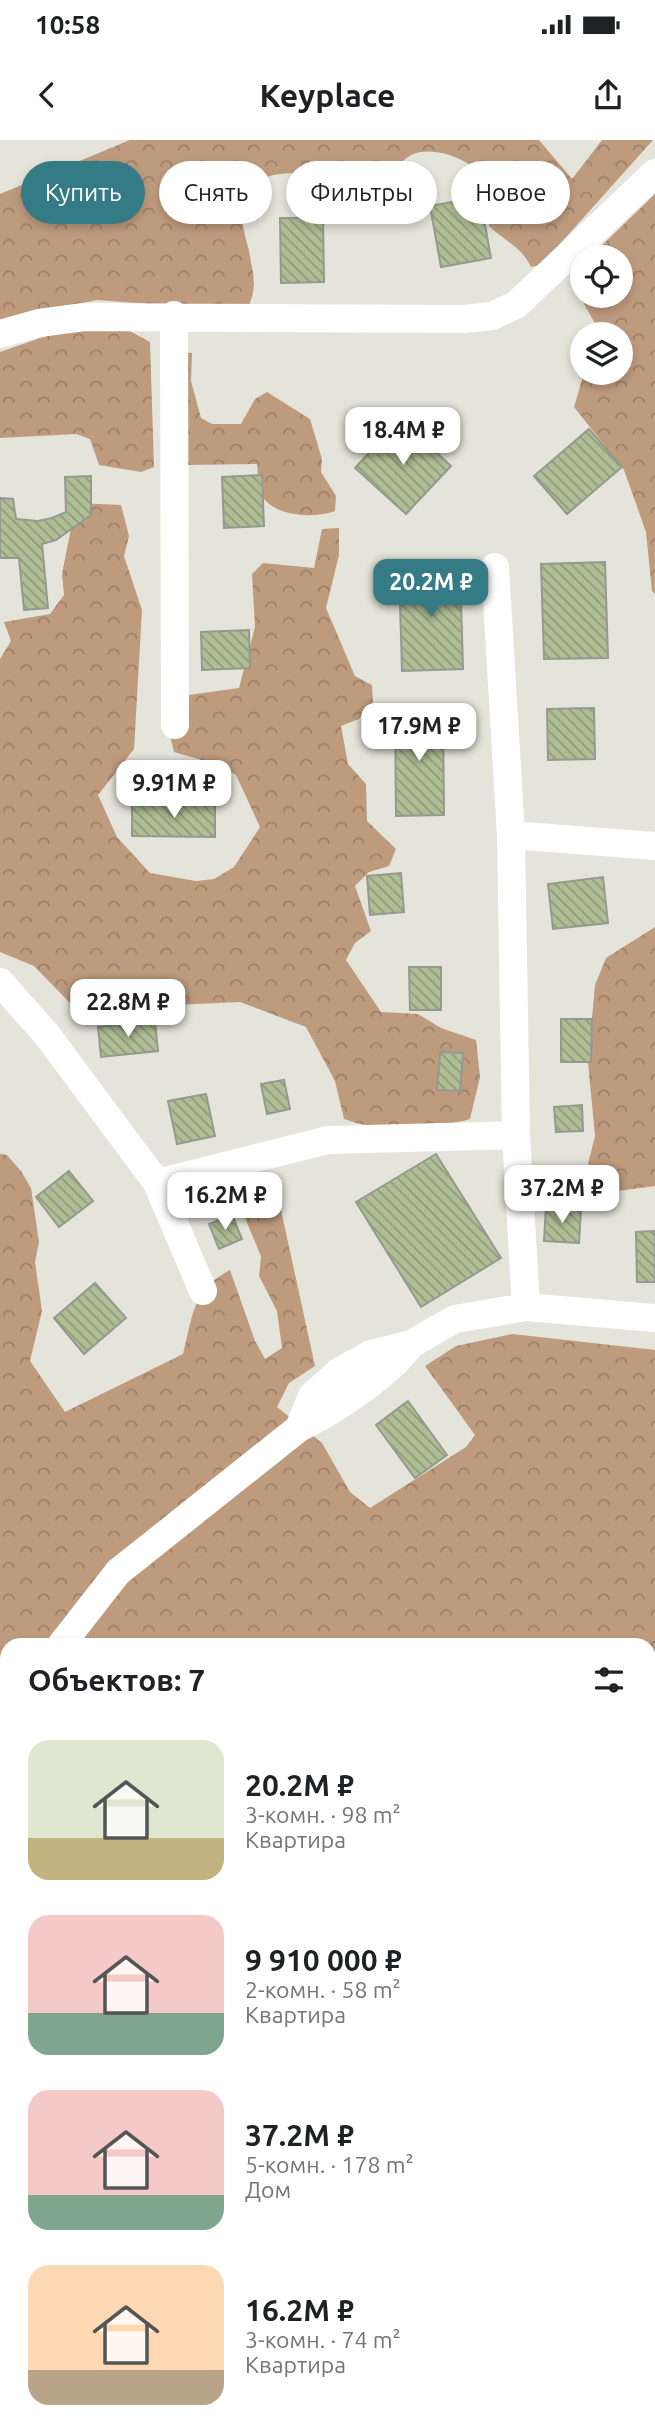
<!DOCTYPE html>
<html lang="ru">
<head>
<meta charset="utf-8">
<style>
	:root { --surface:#fff; --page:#f2f2f2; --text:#202124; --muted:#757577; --accent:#347b85 }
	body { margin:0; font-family:Ubuntu,sans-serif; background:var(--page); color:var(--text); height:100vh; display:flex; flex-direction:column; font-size:26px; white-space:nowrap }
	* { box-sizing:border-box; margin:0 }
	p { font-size:23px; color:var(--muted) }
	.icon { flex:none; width:38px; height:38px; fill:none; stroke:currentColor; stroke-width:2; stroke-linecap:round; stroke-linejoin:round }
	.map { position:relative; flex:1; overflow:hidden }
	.drawer { position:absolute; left:0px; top:1498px; width:656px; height:798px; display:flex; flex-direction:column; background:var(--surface); border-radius:21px 21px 0 0; box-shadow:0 4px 10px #0003 }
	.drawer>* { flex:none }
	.guide { position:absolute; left:21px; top:21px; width:614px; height:63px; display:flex; gap:14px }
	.fabs { position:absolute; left:570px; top:105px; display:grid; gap:14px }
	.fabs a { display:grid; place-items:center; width:63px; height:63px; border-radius:50%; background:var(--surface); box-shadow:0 4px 10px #0003; font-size:35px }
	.price { position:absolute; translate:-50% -60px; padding:0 16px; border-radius:14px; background:#fff; color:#222; font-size:23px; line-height:46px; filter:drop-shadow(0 2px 4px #0008) }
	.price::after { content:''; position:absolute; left:50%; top:42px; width:21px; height:16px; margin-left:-10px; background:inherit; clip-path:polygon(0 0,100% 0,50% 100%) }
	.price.active { background:var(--accent); color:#fff }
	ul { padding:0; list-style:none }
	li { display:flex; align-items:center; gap:21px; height:175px; padding:0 28px }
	li span { display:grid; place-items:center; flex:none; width:196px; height:140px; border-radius:21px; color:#555 }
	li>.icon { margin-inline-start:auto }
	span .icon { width:84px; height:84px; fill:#fffc; stroke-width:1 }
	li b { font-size:30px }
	h2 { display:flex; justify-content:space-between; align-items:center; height:84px; padding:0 28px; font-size:30px }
	.chip { padding:0 24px; border-radius:32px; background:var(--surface); box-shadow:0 4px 10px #0003; font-size:24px; line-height:63px }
	.chip.active { background:var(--accent); color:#fff }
	.status { display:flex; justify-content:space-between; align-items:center; height:49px; padding:0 35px; background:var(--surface); direction:ltr }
	.status svg { height:19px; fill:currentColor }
	header { display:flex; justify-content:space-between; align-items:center; height:91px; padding:0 28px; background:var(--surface); font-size:32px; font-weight:600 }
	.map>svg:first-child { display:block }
	.forest { fill:url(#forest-crowns) }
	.building { fill:url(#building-back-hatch); stroke:#959990; stroke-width:2 }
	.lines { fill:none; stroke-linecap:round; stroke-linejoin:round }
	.minor { stroke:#fff; stroke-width:28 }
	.major { stroke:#fff; stroke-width:35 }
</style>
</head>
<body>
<div class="status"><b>10:58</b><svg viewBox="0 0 49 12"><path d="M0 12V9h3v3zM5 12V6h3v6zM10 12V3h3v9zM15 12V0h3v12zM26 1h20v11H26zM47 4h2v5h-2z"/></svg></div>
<header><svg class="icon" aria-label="back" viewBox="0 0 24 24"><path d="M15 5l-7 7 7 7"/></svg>Keyplace<svg class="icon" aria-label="share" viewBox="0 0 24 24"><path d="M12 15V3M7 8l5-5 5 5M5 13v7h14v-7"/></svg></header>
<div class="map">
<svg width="655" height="2296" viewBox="0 0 655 2296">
	<defs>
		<pattern id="forest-crowns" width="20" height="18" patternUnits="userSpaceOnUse" patternTransform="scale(1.75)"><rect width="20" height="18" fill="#bf9b7e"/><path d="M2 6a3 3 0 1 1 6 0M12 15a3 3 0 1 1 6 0" fill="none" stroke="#9c7f67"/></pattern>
		<pattern id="building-back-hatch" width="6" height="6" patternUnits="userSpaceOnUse" patternTransform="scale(1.75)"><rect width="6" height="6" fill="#afbe95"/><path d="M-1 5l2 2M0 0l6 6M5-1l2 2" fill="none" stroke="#8f9b7a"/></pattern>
	</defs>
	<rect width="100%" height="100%" fill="#e4e4da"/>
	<path class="forest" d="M130,0H539L572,39L602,0H653L559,105L550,123L531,127C520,105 507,103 489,86C489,75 491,59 488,48C480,21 435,4 411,15C403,19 389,36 378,43C342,39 239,10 242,74C242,86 246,99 249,111C253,133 258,147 248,167L228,170L97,160L0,180V54Z
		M655,54V454L652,451L646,392L624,330L574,267L584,233H621V194H595L597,187L579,155L581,126L583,156H621V117H590Z
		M99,187L126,189L150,202L154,327L141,332L99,325L90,299L76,294L0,298V212L55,193Z
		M178,212L192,213L191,241L201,278L212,284H241L255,259L267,252L310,279L322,319L321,332L336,356L335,371C314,379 270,377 260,352C257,345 258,332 257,324L188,325Z
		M76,363L121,365L129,396L124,416L142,470L134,609L98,655L117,697L150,733L196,741L214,739L234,727L260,687L236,635L219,625L174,612L169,592L174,557L239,548L255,487L252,434L263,423L314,428L322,389L339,388V415L326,468L355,536L372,545L373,564L359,579L341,586L348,624L366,644L367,681L396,709L389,726L369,732L355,746L371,791L355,803L346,820L381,872L418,874L441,888L476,900L480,937L470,979C436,989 377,992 344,979L335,941L306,887L240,862L108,868L70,863L34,826L0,812V519L11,501L4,482L50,474L64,455L62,434Z
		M655,787V1046L603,1053L588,1024L595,996L588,922L595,845L606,818Z
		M0,1014L7,1015L21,1031L31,1048L39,1102L35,1122L42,1171L30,1221L65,1272L183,1214C193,1175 192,1150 230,1130L255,1201L265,1219L282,1208L277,1171L259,1136L261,1116L233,1050L241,1034L261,1036L281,1070L315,1226L289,1243L277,1267L322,1303L350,1352L370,1368L466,1307L475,1295L425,1226L456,1206L512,1194L655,1210V1778H649V1505H7V1589L0,1583Z"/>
	<path class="building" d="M480,57L491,118L441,127L430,66Z
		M280,78H323L324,142L281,143Z
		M400,279L451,326L406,374L355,328Z
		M589,289L622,327L567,374L534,336Z
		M262,335L264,386L224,388L222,337Z
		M91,336V375L56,400L42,404L48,468L24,470L19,418H0V358L13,359L16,379L38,381L52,378L66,372L65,337Z
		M605,422L608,518L544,519L541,424Z
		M460,427L463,529L402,531L399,429Z
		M249,490L250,528L202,530L201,492Z
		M594,568L595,619L548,620L547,569Z
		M395,571H443L444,675L396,676Z
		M132,662L215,663V697L132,696Z
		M401,733L404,772L370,775L367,736Z
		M603,737L608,783L553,789L548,744Z
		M409,827H441V870H410Z
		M561,879H592L591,922H561Z
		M155,881L158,911L101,917L98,887Z
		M440,912L463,913L460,951L437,950Z
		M284,940L290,969L267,974L261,944Z
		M206,954L215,996L177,1004L168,961Z
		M582,965L583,991L556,992L554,967Z
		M436,1014L501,1118L421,1167L356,1062Z
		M69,1031L93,1061L59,1087L36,1057Z
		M546,1066L581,1069L579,1103L544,1101Z
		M232,1075L242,1099L219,1109L209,1084Z
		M655,1091V1142H637L636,1092Z
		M95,1143L126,1178L84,1214L54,1178Z
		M408,1261L447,1315L415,1338L376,1285Z"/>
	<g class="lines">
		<path class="minor" d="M174,175L175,585
			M0,194L39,183L84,177L464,179L492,176L516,165L655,33
			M495,427L511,695
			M0,842L47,895L157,1043L203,1151
			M157,1043L328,1000L516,995
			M526,1167L516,995L511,695L655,706
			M411,1204C390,1234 333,1272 299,1288L312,1256L340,1231L371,1214L411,1204L455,1179L526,1167L655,1178
			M61,1505L118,1432L299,1288
			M0,1595L7,1584
			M0,2124L7,2122
			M147,2289L149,2296"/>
		<path class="major" d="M0,1744L7,1759
			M264,2289L267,2296"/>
	</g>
</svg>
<div class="fabs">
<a><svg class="icon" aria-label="locate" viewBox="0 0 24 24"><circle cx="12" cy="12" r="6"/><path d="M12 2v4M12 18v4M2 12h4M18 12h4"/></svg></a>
<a><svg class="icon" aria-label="layers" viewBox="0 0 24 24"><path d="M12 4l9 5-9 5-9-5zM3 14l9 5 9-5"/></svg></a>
</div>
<b class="price" style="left:403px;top:327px">18.4M ₽</b>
<b class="price active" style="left:431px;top:479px">20.2M ₽</b>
<b class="price" style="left:419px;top:623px">17.9M ₽</b>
<b class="price" style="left:174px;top:680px">9.91M ₽</b>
<b class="price" style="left:128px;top:899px">22.8M ₽</b>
<b class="price" style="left:562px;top:1085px">37.2M ₽</b>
<b class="price" style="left:225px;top:1092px">16.2M ₽</b>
<div class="guide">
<a class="chip active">Купить</a>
<a class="chip">Снять</a>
<a class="chip">Фильтры</a>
<a class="chip">Новое</a>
</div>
<section class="drawer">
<h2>Объектов: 7<svg class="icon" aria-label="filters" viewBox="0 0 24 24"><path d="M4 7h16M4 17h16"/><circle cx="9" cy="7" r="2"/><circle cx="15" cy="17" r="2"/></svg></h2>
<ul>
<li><span style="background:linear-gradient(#dfe7d0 70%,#c2b280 0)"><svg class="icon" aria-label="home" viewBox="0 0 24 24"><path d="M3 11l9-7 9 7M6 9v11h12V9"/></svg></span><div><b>20.2M ₽</b><p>3-комн. · 98 m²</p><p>Квартира</p></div></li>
<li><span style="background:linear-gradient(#f6c9c9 70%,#7fa58c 0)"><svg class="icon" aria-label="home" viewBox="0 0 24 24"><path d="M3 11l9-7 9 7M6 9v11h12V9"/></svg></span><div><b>9 910 000 ₽</b><p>2-комн. · 58 m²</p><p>Квартира</p></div></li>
<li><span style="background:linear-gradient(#f6c9c9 75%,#7fa58c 0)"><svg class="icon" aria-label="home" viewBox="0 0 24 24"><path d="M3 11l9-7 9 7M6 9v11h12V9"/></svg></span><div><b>37.2M ₽</b><p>5-комн. · 178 m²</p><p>Дом</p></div></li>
<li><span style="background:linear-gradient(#ffd9b3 75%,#b9a48a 0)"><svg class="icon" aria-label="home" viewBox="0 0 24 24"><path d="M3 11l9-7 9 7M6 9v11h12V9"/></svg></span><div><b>16.2M ₽</b><p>3-комн. · 74 m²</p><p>Квартира</p></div></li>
</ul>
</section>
</div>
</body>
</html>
